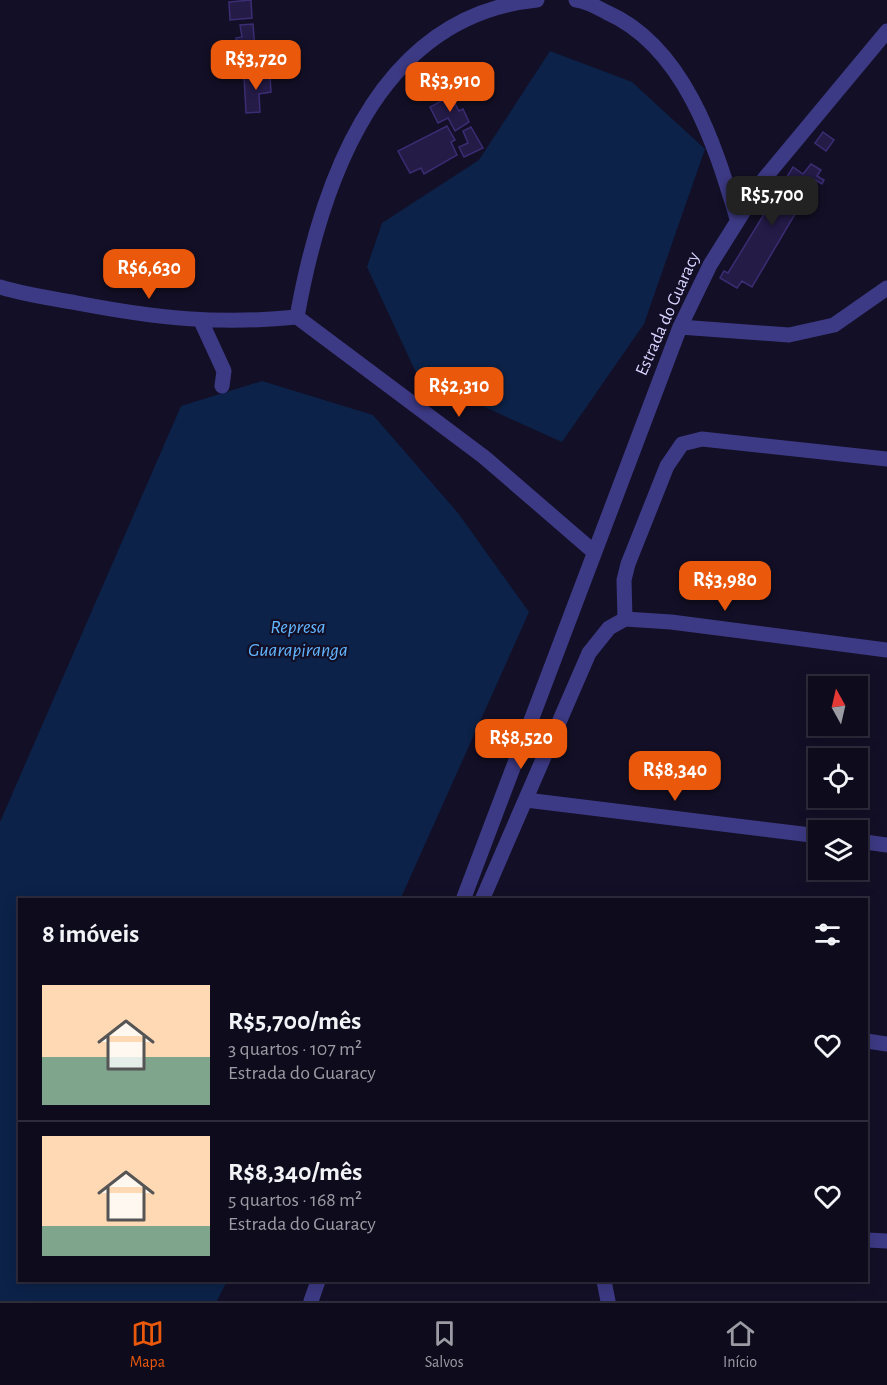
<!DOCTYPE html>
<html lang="pt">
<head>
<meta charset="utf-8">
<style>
	:root { --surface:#0e0b1c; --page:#1c1929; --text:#f1f3f6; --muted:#9b9ba3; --line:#2e2b3b; --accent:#ea580c }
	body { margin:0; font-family:"Alegreya Sans",sans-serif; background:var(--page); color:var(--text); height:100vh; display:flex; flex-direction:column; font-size:22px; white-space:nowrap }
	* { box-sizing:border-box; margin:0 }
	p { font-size:20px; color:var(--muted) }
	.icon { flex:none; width:33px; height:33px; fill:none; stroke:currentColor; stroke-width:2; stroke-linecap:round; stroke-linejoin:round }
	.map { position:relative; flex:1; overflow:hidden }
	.details { position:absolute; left:18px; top:898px; width:850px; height:384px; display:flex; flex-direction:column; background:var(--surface); border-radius:0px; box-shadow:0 3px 15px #0003,0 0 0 2px var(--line) }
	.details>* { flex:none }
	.needle { width:39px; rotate:352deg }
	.controls { position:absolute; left:808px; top:676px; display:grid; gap:12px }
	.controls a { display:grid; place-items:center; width:60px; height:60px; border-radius:0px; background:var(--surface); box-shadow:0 3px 15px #0003,0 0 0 2px var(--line); font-size:30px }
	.price { position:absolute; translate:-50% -51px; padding:0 14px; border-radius:12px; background:var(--accent); color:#fff; font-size:20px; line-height:39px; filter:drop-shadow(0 2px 3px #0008) }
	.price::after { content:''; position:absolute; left:50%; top:36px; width:18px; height:14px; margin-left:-9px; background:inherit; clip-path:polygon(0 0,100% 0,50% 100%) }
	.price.selected { background:#222; color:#fff }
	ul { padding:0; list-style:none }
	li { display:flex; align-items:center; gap:18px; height:150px; padding:0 24px }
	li+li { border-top:2px solid var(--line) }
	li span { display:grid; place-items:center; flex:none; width:168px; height:120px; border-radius:0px; color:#555 }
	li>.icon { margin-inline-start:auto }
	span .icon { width:72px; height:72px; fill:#fffc; stroke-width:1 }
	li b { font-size:26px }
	h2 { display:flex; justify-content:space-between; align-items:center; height:72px; padding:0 24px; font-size:26px }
	.tab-bar { display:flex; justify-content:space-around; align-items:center; height:84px; border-top:2px solid var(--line); background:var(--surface); font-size:16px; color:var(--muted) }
	.tab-bar a { display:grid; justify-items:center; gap:3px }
	.tab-bar .selected { color:var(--accent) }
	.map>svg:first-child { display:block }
	.water { fill:#0c2248 }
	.building { fill:#241b47; stroke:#3b2d73; stroke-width:1.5 }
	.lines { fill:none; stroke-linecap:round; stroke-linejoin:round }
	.minor { stroke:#3d3a85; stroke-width:15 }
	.labels { text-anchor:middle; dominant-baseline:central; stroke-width:4.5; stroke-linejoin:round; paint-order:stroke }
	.street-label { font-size:18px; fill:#d9d4ff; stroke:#130f26 }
	.water-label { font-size:20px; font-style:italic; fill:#62b6ff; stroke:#130f26 }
</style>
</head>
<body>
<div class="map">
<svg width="887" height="1301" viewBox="0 0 887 1301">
	<rect width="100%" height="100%" fill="#130f26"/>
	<path class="water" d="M550,51L632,82L705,149L644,324L562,442L418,377L367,267L382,223L479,160Z
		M262,381L373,415L458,513L529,612L400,900H20V1281H227L217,1301H0V822L181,406Z"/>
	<path class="building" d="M251,0L252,18L230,20L229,2Z
		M253,24L256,63H252V74H245L242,45H237L236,38L242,37L240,25Z
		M268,54L269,67L258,68L257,55Z
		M270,74L271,92L259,94L260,112L246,113L244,76Z
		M451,96L459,111L463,109L469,122L455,131L448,118L438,123L430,107Z
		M447,126L455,140L451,142L457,155L424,174L421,168L410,173L398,151Z
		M471,127L483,148L464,157L459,147L468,143L463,131Z
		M823,132L834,140L826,151L815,143Z
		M811,164L821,170L817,176L824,180L822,184L815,180L752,287L742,281L737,288L720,278L724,271L728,273L793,167L803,174Z"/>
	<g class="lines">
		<path class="minor" d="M576,0C586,1 597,7 606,12C684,46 715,144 737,219
			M0,287C25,295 51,298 77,303C155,318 218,325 297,317L484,457L594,552
			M297,317C321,183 377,16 537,0
			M201,321L224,371L222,386
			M680,327L789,335L834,325L887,288
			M625,619L624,580L628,564L667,466L682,444L702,439L887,459
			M526,800L819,836
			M858,841L887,845
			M463,900L680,327L710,265L764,179L887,31
			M482,900L589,653L609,628L625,619L671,622L887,650
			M867,1041L887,1044
			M867,1240L887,1241
			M604,1281L608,1301
			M311,1301L318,1281"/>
	</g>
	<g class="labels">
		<g class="street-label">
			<text transform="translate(668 314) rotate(-66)">Estrada do Guaracy</text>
		</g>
		<g class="water-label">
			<text x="298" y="627">Represa<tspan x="298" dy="23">Guarapiranga</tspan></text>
		</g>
	</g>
</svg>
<div class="controls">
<a><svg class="needle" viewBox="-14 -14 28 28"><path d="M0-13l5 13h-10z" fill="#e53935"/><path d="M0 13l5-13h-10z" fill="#9b9ba3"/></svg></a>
<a><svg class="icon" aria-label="locate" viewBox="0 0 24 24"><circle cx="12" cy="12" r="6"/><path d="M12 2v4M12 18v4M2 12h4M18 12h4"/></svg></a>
<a><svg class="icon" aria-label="layers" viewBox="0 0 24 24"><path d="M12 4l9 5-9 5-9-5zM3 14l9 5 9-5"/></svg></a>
</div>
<b class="price" style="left:256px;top:91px">R$3,720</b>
<b class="price" style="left:450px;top:113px">R$3,910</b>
<b class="price selected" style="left:772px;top:227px">R$5,700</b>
<b class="price" style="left:149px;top:300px">R$6,630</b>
<b class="price" style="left:459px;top:418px">R$2,310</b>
<b class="price" style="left:725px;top:612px">R$3,980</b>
<b class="price" style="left:521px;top:770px">R$8,520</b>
<b class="price" style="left:675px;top:802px">R$8,340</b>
<section class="details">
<h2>8 imóveis<svg class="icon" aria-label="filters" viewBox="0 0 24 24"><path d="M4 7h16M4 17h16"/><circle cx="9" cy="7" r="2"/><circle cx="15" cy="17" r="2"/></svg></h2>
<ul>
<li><span style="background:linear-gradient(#ffd9b3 60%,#7fa58c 0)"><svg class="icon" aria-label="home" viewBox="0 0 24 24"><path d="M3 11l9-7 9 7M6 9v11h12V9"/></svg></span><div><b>R$5,700/mês</b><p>3 quartos · 107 m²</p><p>Estrada do Guaracy</p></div><svg class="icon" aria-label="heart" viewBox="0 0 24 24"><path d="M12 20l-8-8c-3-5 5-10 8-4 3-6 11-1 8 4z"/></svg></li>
<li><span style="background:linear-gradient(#ffd9b3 75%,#7fa58c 0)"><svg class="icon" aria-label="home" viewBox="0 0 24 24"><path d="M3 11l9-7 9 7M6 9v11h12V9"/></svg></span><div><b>R$8,340/mês</b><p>5 quartos · 168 m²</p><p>Estrada do Guaracy</p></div><svg class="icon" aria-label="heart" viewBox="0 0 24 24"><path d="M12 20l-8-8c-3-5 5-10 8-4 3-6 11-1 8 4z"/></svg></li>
</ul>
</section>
</div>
<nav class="tab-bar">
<a class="selected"><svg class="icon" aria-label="map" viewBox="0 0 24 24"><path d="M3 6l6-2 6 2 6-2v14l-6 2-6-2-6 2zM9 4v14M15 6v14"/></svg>Mapa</a>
<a><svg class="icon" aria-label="saved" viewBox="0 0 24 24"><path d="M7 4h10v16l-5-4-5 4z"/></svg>Salvos</a>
<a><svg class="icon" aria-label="home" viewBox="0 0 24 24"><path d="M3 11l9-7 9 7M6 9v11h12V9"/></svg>Início</a>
</nav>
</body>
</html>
